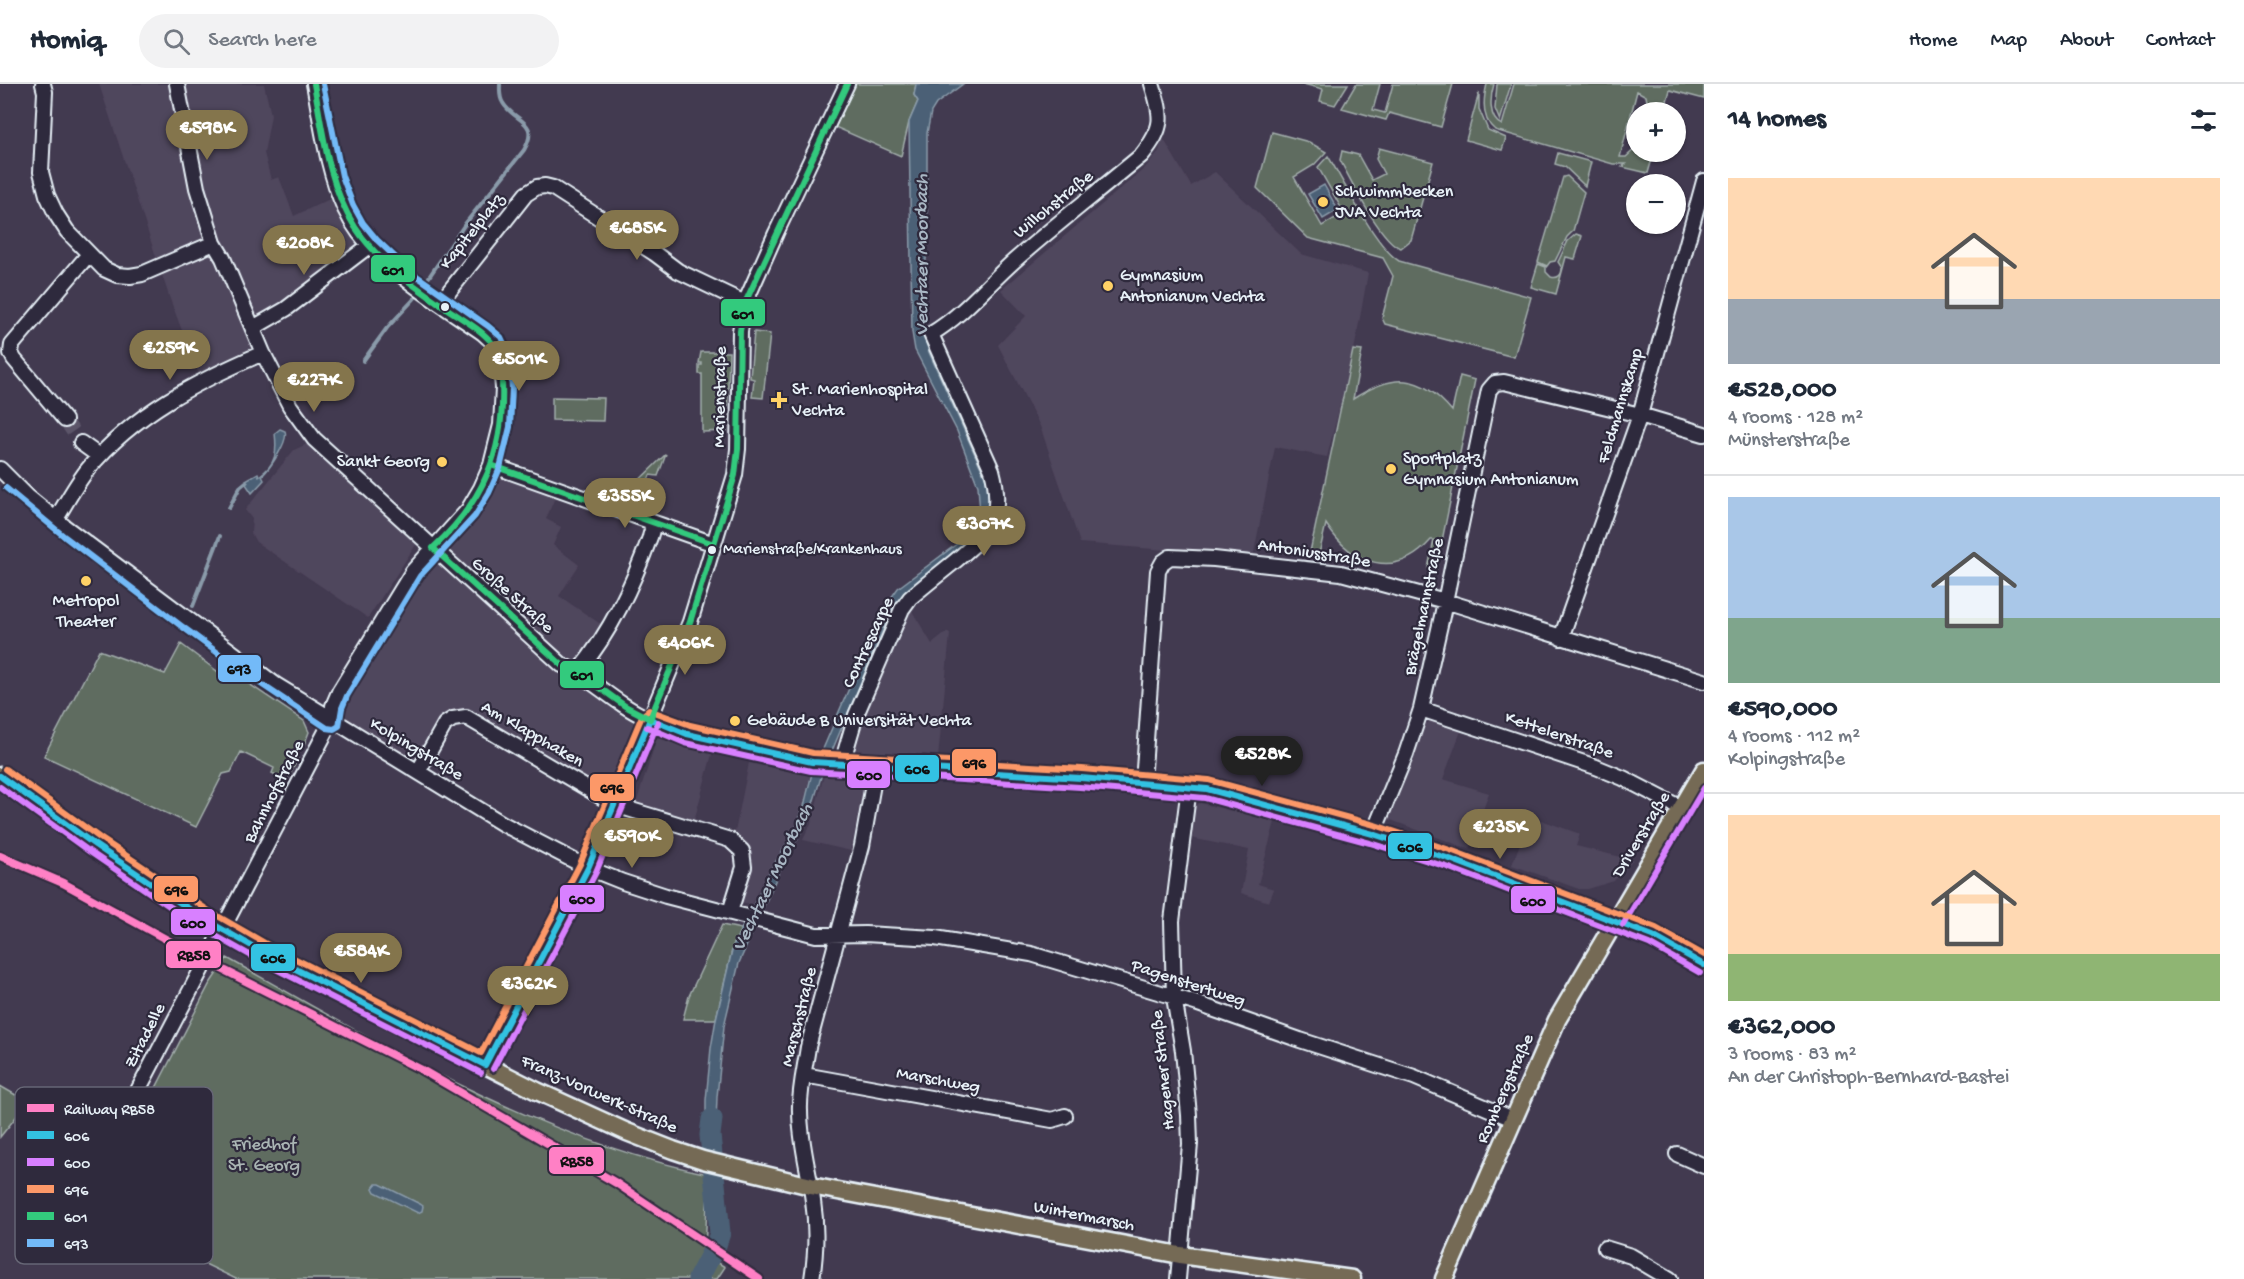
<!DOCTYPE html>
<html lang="en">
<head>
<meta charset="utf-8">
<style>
	:root { --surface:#fff; --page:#f2f2f3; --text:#1f2937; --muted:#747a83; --line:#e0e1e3; --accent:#84754c }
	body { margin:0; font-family:"Gochi Hand",sans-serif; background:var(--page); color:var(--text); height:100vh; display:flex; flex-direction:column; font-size:22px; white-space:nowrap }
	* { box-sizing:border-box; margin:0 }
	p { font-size:20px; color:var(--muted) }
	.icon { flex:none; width:33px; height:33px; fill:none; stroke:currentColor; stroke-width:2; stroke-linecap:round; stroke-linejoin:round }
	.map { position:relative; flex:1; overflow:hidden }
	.sheet { display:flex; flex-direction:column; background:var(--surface); width:540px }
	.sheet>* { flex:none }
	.buttons { position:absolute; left:1626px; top:18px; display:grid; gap:12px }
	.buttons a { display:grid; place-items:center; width:60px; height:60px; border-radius:50%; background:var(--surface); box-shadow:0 2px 4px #0004; font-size:30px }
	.price { position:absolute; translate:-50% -51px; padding:0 14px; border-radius:21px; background:var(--accent); color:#fff; font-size:20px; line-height:39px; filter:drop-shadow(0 2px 3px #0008) }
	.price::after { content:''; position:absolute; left:50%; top:36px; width:18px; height:14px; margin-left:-9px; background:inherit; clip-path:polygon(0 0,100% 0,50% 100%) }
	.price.current { background:#222; color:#fff }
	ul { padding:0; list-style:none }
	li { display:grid; align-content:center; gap:12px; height:318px; padding:0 24px }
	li+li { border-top:2px solid var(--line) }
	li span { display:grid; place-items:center; height:186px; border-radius:0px; color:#555 }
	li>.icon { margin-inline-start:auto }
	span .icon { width:108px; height:108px; fill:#fffc; stroke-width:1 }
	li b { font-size:26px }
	h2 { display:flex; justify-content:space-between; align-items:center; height:72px; padding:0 24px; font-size:26px }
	header { display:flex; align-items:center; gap:36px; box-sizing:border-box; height:84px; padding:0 30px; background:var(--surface); border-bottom:2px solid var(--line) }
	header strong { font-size:28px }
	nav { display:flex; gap:33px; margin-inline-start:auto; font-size:21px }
	.search { width:420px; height:54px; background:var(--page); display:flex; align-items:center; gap:15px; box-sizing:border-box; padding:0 21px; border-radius:33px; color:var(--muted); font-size:22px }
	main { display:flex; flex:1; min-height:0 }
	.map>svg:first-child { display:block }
	.built { fill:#50465d }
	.green { fill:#5e6c61; stroke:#a3aeac; stroke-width:1.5 }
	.water { fill:#4b6176; stroke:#8a9baa; stroke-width:1.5 }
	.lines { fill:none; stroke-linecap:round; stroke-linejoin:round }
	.stream { stroke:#8a9baa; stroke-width:4 }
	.river { stroke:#4b6176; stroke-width:21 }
	.minor-tunnel { stroke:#5b5569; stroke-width:14; stroke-dasharray:14 7; stroke-linecap:butt }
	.minor-casing { stroke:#e8f1f8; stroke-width:18 }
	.major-casing { stroke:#e8f1f8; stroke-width:21 }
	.minor { stroke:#2f2a3d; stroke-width:14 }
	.major { stroke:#746b55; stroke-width:16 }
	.bus-1-casing { stroke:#2f2a3d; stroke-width:10 }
	.bus-2-casing { stroke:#2f2a3d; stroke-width:10 }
	.bus-3-casing { stroke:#2f2a3d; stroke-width:10 }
	.bus-4-casing { stroke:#2f2a3d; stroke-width:10 }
	.bus-5-casing { stroke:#2f2a3d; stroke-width:10 }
	.bus-1 { stroke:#33c2e2; stroke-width:6 }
	.bus-2 { stroke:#d880ff; stroke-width:6 }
	.bus-3 { stroke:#fc9868; stroke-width:6 }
	.bus-4 { stroke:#33ca7d; stroke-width:6 }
	.bus-5 { stroke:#73baf8; stroke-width:6 }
	.rail-1-casing { stroke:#2f2a3d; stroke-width:12 }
	.rail-1 { stroke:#ff80c5; stroke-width:8 }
	.poi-dot { fill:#ffd166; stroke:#2f2a3d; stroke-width:2 }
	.bus-dot { fill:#e8f1f8; stroke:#2f2a3d; stroke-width:2 }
	.labels { text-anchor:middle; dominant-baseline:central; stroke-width:4.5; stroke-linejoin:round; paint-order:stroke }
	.bus-label { font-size:16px; fill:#e8f1f8; stroke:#2f2a3d; text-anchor:start }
	.poi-label { font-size:18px; fill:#e8f1f8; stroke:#2f2a3d; text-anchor:start }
	.street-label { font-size:18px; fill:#e8f1f8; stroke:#2f2a3d }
	.park-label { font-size:18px; fill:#aab5b4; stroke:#2f2a3d }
	.water-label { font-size:20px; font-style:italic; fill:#a9b7c4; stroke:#2f2a3d }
	.key { fill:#2f2a3d; stroke:#666675; stroke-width:1.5 }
	.key-label { font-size:16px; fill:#e8f1f8 }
	.line-badge { stroke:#2f2a3d; stroke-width:2 }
	.pale-badge-label { font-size:16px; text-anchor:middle; font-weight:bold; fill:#111 }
</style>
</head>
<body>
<header>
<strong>Homiq</strong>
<div class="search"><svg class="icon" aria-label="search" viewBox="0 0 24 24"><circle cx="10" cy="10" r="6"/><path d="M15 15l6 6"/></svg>Search here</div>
<nav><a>Home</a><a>Map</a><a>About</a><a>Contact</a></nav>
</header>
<main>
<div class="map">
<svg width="1704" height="1195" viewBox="0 0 1704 1195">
	<rect width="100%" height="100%" fill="#423a50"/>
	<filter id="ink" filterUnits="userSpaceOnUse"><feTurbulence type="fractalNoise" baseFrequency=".0167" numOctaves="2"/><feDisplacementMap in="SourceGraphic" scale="12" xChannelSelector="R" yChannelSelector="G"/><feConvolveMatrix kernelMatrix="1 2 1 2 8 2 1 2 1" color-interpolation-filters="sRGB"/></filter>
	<g filter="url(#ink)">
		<path class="built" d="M99,0H264L271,31L264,69L271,96L279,93L294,132L334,113L362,163L250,244L258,266L201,296L170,215Z
			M1163,54L1191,102L1215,88L1301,170L1368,189L1355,261L1327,373L1275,363L1253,473L1080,459L1040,342L998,261L1026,232L1001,206L1145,84L1159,67Z
			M307,360L310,361L352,398L417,459L368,534L256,458L251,449L252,435L245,426L294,366Z
			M494,389L556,411L546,435L561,443L553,461L579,481L559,512L602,541L569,590L637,636L608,712L467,630L448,634L418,679L367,650L346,633L342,626L345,610L419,491L428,481L438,478L469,439L486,409Z
			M909,522L932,560L947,548L950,550L938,674L849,669L858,634Z
			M1431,636L1462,644L1443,695L1489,709L1469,765L1388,735L1407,689L1422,643Z
			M657,654L712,670L693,741L635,723Z
			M749,679L810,692L805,714L795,743L759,804L751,821L729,814L736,777L734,753Z
			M825,687L855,688L861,693L864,699L851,767L803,756L812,737Z
			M1200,719L1275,738L1258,800L1274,805L1269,818L1241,809L1249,766L1191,754L1195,722Z
			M1530,732L1580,750L1576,762L1633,776L1614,797L1588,805H1579L1512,781Z"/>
		<path class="green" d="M856,0H916L914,11L918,17L909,38L901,72L835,43Z
			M1303,0H1348L1335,21L1320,17L1323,5Z
			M1356,0H1380L1373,26L1385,29L1393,0H1453L1441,43L1389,29L1386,36L1342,24Z
			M1487,0H1494C1490,13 1488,35 1502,41L1514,0H1704V15L1670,6L1664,28H1649L1646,12L1637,7L1620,73H1626L1636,64V68H1654L1648,89L1622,83L1626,80H1613L1495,46C1481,35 1483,16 1487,0Z
			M1497,0H1511L1500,37L1495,25Z
			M1479,9V25L1488,46L1506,54L1502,66L1466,56Z
			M1272,48L1309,58L1326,68L1314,81L1294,93L1322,142L1344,129L1318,83L1328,72C1344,98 1375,162 1399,177L1531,213L1514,273L1385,240L1382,234L1393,192L1383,174L1308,154L1257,104Z
			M1379,64L1433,78L1411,156L1401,164C1382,160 1350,95 1340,76L1342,67L1358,71L1372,96L1384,90L1376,75Z
			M1558,69L1591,78L1585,102L1565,83L1555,80Z
			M1567,92L1584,108L1573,147L1567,153L1555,177L1550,178L1547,182L1538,178L1563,93Z
			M1576,150L1582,152L1575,175L1566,173L1556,210L1531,203L1538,180L1546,183V188L1551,193C1558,195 1562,191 1562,184L1558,178L1568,157Z
			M754,248L770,250L763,314L752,313L754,295L750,294Z
			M1353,266L1362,267L1353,315C1393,289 1420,289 1452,327L1460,292L1475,296L1436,486L1428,484L1434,456H1431C1396,496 1352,481 1326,440L1319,470L1310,468Z
			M701,268H729L727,347L702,348V290H699V281H702V279H699Z
			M552,313L604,314L603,337L552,336Z
			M666,370L658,392L650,391L641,417L646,419L641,425L617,418Z
			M181,560L221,590L240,594L304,637L309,648L303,664H297L294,671L298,675L287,696L272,689L274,684L241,668L231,688L223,690L196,743L44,672L99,566L165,590Z
			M722,841L741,845L733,862L716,935H683L689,912Z
			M227,874C378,959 537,1055 708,1090L705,1171L725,1183L717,1195H236L93,1126L209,901Z
			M0,1002L28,1018L0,1053Z"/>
		<path class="water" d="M916,0H963L936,20L931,28L927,49V163L923,211L924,239L928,266L986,395C991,413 990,427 983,444L901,513L893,522L821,693L808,736L782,781L739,879L724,942L717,1013L715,1063L706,1060V1016L711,964L716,935L733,862L769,789L796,744L804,722L811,693L883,525L898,504L970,450L980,429L978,402L957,347L915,266L912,248L909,38L918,17L914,11Z
			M1324,101L1338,126L1323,135L1308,110Z
			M280,345L285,347C289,357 270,384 262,392L264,396L252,409L246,400L248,398L246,396L258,389L259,392C277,380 277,367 275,349Z
			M376,1100H380L420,1120L423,1122L422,1127L418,1129L375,1108L373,1104Z"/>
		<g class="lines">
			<path class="stream" d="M363,277L387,244L414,215L465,140L524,66C541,36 514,38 503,19C499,13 500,7 500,0
				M229,424L240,403L246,398
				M193,522L220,452"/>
			<path class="river" d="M698,1195L716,1161L720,1149L710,1051L712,1035"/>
			<path class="minor-tunnel" d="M65,336L81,359"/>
			<defs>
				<path id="minor" d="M43,0L45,8L41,88L47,111L56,130L67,147L104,185L117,191L130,192L142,190L214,159
					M177,0L197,104L214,159L223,174L263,269L290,322L314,355L562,581C584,590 602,607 622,620C641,633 665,643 687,650L812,678L1081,694L1207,705L1373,750L1450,775L1615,836
					M440,219L526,110L537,103L545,102L553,104L654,169L678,187L745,219
					M253,244L286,225L370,161
					M65,336L14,275L11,269L12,261L89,170
					M81,359L99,372
					M491,381L714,460
					M0,385L28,413L65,443L276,601L503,740L588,784L623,798L666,812L816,851L865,850L935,854L1031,870L1198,920L1300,956L1414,993L1513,1035
					M56,435C66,419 76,400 88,385C134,329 198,297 263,269
					M1561,554L1640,331L1704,97
					M578,588C611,547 632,503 650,453L652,446L651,438
					M1421,625L1596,683L1623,694L1681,724
					M842,679L856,631L902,525L910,514C924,502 939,490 954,478C989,449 1005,434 992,386L931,250C963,231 986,202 1014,177C1055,141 1099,107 1142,71C1164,43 1163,34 1152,0
					M418,688L445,640L453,635L466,633L615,721L730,756L742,767L744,783L730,828
					M1143,699L1158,487L1163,478L1170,473L1214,475L1341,489L1445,517L1704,597
					M1373,750L1406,670L1421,625L1442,532L1489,306L1495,299L1504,298L1640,331L1704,350
					M485,981L588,784L690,538L735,391L738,365L740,247L745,219L776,149L847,0
					M804,991L1052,1036L1065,1032
					M1677,1070L1704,1082
					M86,1139L79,1129L78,1121L332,636L333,622L339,608L413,487L468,426L481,404L491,381L501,341L503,304L500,272L494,259L483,249C437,217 369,178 345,125C327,86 322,41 314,0
					M1605,1164L1631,1172L1670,1195
					M812,1195C816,1169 817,1143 813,1117C809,1087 800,1058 800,1027C799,1006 805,984 808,963L862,762L876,683
					M1178,1195L1190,1060L1189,1031L1183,967L1174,913L1172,837L1189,703"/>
				<path id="major" d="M0,692L95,761L185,823L244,859L537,1007L627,1048L673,1066L703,1076L811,1102L1180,1171L1352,1195
					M1615,836L1653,852L1704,881
					M1444,1195L1557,936L1704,686"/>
			</defs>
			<use href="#minor" class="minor-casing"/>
			<use href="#major" class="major-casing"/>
			<use href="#minor" class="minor"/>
			<use href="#major" class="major"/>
			<defs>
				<path id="bus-1" d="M650,635L687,650L812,678L1081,694L1207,705L1373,750L1450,775L1653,852L1704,881
					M0,692L95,761L204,835L266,870L485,981
					M485,981L588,784L650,635"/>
				<path id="bus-2" d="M647,643L685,659L811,687L1080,703L1205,714L1370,759L1447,783L1649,860L1700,889
					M0,703L90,768L200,843L262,878L481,989
					M1623,841L1704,704
					M493,985L596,788L658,638"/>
				<path id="bus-3" d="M5,685L100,754L209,827L270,862L481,969L580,780L642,632L649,626L690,641L813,669L1082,685L1209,696L1375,741L1453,767L1656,844L1704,871"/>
				<path id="bus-4" d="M314,0C323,48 328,101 355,143C377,177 414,202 446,224C462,235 481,245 493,260C503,271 502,285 502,298C505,367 483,418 433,464L562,581L578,588L625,622L650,635L690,538L735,391L738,365L740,247L745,219L847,0
					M491,381L714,460"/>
				<path id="bus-5" d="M6,404L65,453L180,541L252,594L327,644L334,645L339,642L342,624L347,612L420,492L475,432L489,409L500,384L510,343L512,304L509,270L501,253L488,242L411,188L377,156L363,139L353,121L342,92L323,0"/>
			</defs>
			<use href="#bus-1" class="bus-1-casing"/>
			<use href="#bus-2" class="bus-2-casing"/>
			<use href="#bus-3" class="bus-3-casing"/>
			<use href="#bus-4" class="bus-4-casing"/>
			<use href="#bus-5" class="bus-5-casing"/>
			<use href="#bus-1" class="bus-1"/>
			<use href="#bus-2" class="bus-2"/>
			<use href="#bus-3" class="bus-3"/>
			<use href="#bus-4" class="bus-4"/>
			<use href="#bus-5" class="bus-5"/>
			<defs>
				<path id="rail-1" d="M0,772L63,799L206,877L420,985L616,1099L759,1195"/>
			</defs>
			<use href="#rail-1" class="rail-1-casing"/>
			<use href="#rail-1" class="rail-1"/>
		</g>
	</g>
	<g class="poi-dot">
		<circle cx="1323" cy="118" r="6"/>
		<circle cx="1108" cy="202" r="6"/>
		<path d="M776 307h6v6h6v6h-6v6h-6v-6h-6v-6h6z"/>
		<circle cx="442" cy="378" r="6"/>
		<circle cx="1391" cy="385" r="6"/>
		<circle cx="86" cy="497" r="6"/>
		<circle cx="735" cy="637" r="6"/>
	</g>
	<g class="bus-dot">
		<circle cx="445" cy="223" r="5"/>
		<circle cx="712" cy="466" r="5"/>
	</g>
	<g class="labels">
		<g class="bus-label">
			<text x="723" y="466">Marienstraße/Krankenhaus</text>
		</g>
		<g class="poi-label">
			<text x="1335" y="108">Schwimmbecken<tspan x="1335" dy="21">JVA Vechta</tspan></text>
			<text x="1120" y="192">Gymnasium<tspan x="1120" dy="21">Antonianum Vechta</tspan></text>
			<text x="792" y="306">St. Marienhospital<tspan x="792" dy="21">Vechta</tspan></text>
			<text x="1403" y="375">Sportplatz<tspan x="1403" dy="21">Gymnasium Antonianum</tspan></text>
			<text x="430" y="378" text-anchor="end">Sankt Georg</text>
			<text x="86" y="517" text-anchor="middle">Metropol<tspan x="86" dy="21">Theater</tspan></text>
			<text x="747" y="637">Gebäude B Universität Vechta</text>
		</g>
		<g class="street-label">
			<text transform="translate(1054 121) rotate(-39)">Willohstraße</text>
			<text transform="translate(473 148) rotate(-51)">Kapitelplatz</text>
			<text transform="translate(721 313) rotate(-89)">Marienstraße</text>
			<text transform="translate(1621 322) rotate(-73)">Feldmannskamp</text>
			<text transform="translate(1314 470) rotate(9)">Antoniusstraße</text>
			<text transform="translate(512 512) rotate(42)">Große Straße</text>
			<text transform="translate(1425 523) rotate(-78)">Brägelmannstraße</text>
			<text transform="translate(869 559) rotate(-65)">Contrescarpe</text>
			<text transform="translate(532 651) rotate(30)">Am Klapphaken</text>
			<text transform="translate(1559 652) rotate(19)">Kettelerstraße</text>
			<text transform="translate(416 666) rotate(31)">Kolpingstraße</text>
			<text transform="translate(275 708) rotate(-63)">Bahnhofstraße</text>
			<text transform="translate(1642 751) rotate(-59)">Driverstraße</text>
			<text transform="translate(1188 900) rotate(18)">Pagenstertweg</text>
			<text transform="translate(800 933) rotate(-76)">Marschstraße</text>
			<text transform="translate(146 952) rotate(-63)">Zitadelle</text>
			<text transform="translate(1164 986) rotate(-96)">Hagener Straße</text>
			<text transform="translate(938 997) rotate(10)">Marschweg</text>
			<text transform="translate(1506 1005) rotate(-66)">Rombergstraße</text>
			<text transform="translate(599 1011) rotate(24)">Franz-Vorwerk-Straße</text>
			<text transform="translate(1084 1133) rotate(11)">Wintermarsch</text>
		</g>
		<g class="park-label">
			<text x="264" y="1061">Friedhof<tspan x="264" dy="21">St. Georg</tspan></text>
		</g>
		<g class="water-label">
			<text transform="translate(923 171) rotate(-90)">Vechtaer Moorbach</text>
			<text transform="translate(774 794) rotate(-64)">Vechtaer Moorbach</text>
		</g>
	</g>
	<rect x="15" y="1003" width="198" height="177" rx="9" class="key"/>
	<rect x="27" y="1020" width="27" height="8" fill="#ff80c5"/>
	<rect x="27" y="1047" width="27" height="8" fill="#33c2e2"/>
	<rect x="27" y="1074" width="27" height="8" fill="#d880ff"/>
	<rect x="27" y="1101" width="27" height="8" fill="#fc9868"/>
	<rect x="27" y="1128" width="27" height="8" fill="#33ca7d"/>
	<rect x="27" y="1155" width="27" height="8" fill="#73baf8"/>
	<g class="key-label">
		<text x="64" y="1030">Railway RB58</text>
		<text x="64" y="1057">606</text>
		<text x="64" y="1084">600</text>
		<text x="64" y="1111">696</text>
		<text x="64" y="1138">601</text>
		<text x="64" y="1165">693</text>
	</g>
	<g class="line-badge">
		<rect x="370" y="170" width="46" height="29" rx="6" fill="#33ca7d"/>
		<rect x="720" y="214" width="46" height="29" rx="6" fill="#33ca7d"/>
		<rect x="217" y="570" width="45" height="29" rx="6" fill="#73baf8"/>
		<rect x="559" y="576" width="46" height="29" rx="6" fill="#33ca7d"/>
		<rect x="951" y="664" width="46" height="29" rx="6" fill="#fc9868"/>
		<rect x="894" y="670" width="46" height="29" rx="6" fill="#33c2e2"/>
		<rect x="846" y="676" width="45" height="29" rx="6" fill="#d880ff"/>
		<rect x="589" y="689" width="46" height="29" rx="6" fill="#fc9868"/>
		<rect x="1387" y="748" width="46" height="28" rx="6" fill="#33c2e2"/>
		<rect x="153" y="791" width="46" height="28" rx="6" fill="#fc9868"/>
		<rect x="559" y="800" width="46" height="29" rx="6" fill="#d880ff"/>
		<rect x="1510" y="801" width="46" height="29" rx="6" fill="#d880ff"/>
		<rect x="170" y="824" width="46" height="28" rx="6" fill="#d880ff"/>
		<rect x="165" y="856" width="57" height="29" rx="6" fill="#ff80c5"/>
		<rect x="250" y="859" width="46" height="29" rx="6" fill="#33c2e2"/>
		<rect x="548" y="1062" width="57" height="29" rx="6" fill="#ff80c5"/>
	</g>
	<g class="pale-badge-label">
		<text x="393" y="191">601</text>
		<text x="743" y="235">601</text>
		<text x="239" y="590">693</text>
		<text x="582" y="596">601</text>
		<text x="974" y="684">696</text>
		<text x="917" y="690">606</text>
		<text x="869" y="696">600</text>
		<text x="612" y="709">696</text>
		<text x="1410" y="768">606</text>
		<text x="176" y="811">696</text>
		<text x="582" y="820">600</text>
		<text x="1533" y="822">600</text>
		<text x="193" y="844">600</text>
		<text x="194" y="876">RB58</text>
		<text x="273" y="879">606</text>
		<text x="577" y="1082">RB58</text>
	</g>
</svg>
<div class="buttons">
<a>+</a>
<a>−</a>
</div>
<b class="price" style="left:207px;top:77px">€598K</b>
<b class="price" style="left:637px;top:177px">€685K</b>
<b class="price" style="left:304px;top:192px">€208K</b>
<b class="price" style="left:170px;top:297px">€259K</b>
<b class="price" style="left:519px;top:308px">€501K</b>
<b class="price" style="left:314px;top:329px">€227K</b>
<b class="price" style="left:625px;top:445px">€355K</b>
<b class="price" style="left:984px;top:473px">€307K</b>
<b class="price" style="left:685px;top:592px">€406K</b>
<b class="price current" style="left:1262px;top:703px">€528K</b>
<b class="price" style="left:1500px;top:776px">€235K</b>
<b class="price" style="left:632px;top:785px">€590K</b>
<b class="price" style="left:361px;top:900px">€584K</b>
<b class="price" style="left:528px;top:933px">€362K</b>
</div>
<section class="sheet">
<h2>14 homes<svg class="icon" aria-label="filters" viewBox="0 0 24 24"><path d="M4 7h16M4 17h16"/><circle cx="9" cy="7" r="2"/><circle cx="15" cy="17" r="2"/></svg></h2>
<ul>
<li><span style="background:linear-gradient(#ffd9b3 65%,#9aa5b1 0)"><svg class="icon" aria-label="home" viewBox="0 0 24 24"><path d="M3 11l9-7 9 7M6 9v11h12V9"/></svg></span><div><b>€528,000</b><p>4 rooms · 128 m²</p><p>Münsterstraße</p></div></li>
<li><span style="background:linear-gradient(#a9c7e8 65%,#7fa58c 0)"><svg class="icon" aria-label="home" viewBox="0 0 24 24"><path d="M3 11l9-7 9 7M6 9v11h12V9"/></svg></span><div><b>€590,000</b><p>4 rooms · 112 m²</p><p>Kolpingstraße</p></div></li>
<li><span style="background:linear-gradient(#ffd9b3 75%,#8fb573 0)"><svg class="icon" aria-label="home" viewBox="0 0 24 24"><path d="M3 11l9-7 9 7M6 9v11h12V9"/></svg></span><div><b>€362,000</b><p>3 rooms · 83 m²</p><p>An der Christoph-Bernhard-Bastei</p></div></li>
</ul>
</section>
</main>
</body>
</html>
